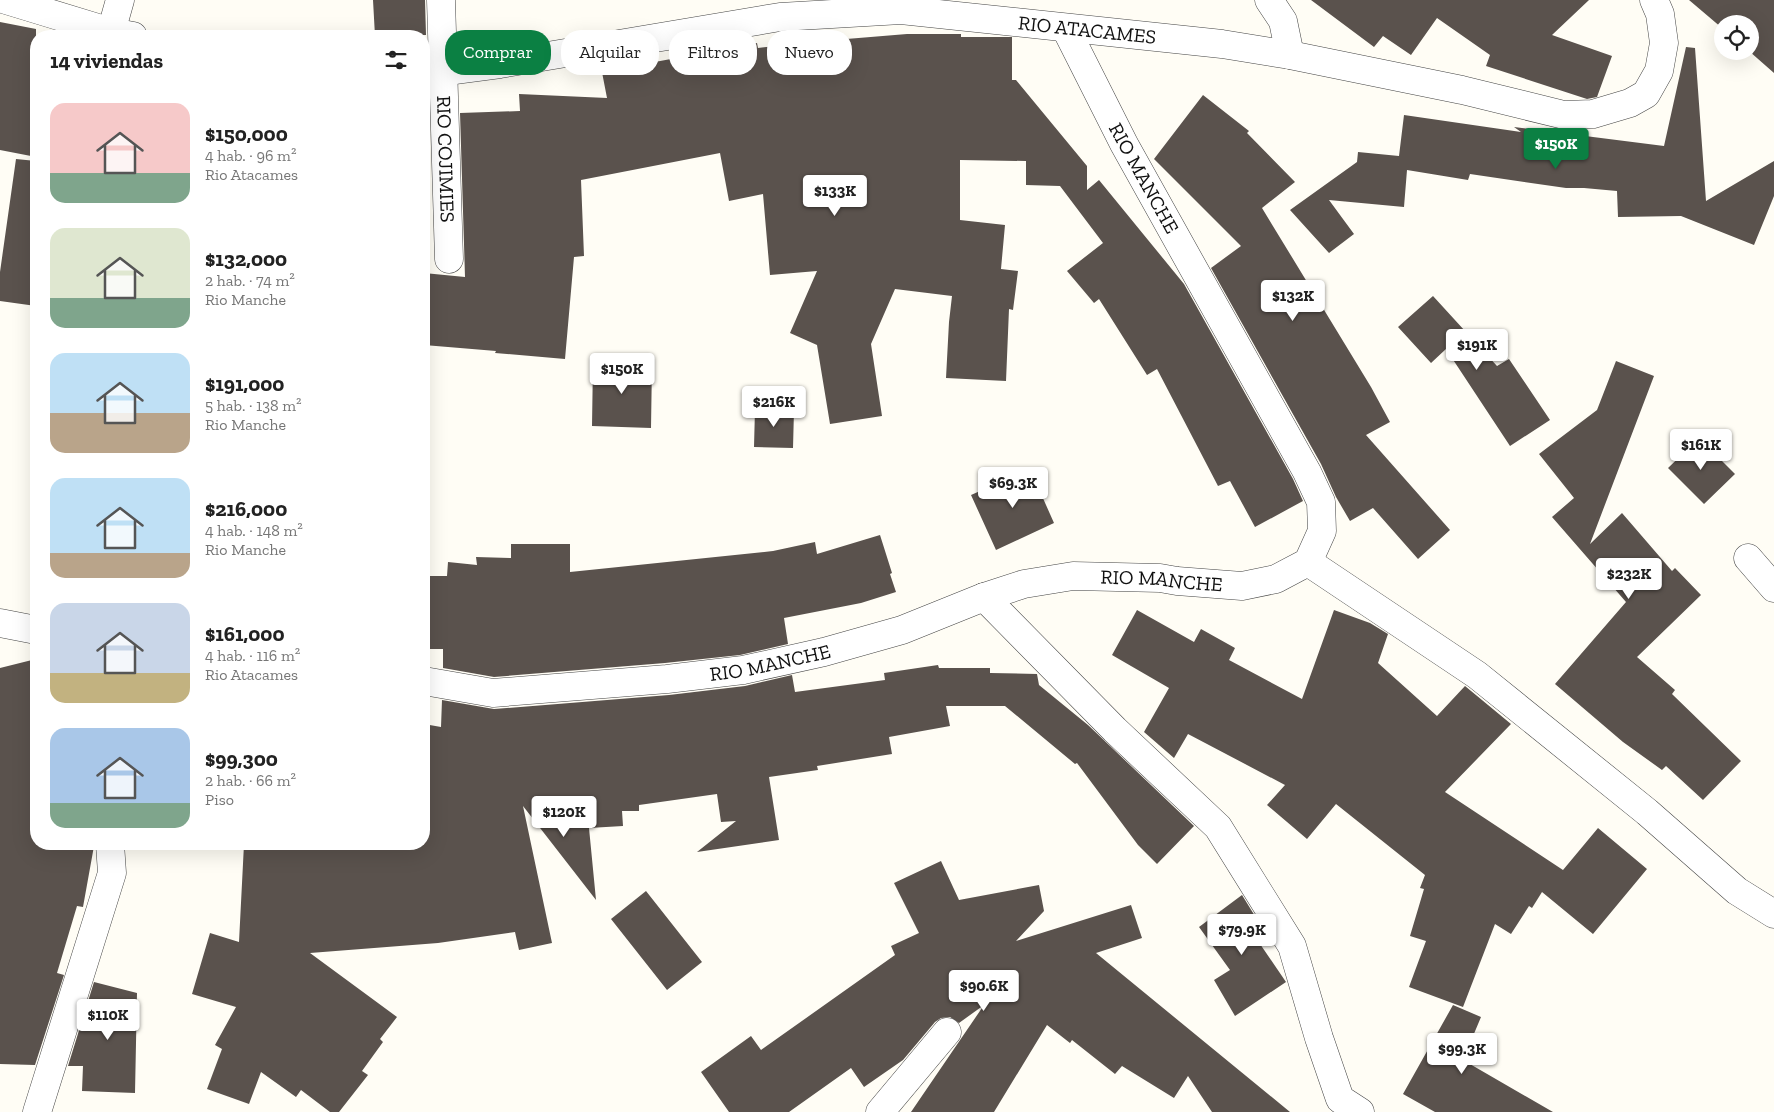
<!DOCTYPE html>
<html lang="es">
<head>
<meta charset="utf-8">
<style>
	:root { --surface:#fff; --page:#f6f6f6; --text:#222; --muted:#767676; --accent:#0b8043 }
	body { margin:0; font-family:"Zilla Slab",serif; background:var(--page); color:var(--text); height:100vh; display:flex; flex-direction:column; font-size:19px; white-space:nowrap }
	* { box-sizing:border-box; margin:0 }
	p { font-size:16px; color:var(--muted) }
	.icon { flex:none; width:28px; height:28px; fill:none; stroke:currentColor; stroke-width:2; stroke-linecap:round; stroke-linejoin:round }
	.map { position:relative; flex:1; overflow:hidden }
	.panel { position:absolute; left:30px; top:30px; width:400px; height:820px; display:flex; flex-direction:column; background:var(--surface); border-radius:20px; box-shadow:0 5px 20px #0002 }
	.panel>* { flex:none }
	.hud { position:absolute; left:445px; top:30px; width:475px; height:45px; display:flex; gap:10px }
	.controls { position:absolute; left:1714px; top:15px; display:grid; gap:10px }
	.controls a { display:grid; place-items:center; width:45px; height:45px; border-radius:50%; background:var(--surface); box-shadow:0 5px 20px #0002; font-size:25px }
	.price { position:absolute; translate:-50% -42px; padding:0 11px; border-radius:5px; background:#fff; color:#222; font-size:16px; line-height:32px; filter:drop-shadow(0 1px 2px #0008) }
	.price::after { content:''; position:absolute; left:50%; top:30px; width:15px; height:11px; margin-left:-8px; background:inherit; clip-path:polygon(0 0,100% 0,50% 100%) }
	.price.selected { background:var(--accent); color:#fff }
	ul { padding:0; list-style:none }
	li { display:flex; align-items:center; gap:15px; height:125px; padding:0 20px }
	li span { display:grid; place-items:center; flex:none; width:140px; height:100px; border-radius:15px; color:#555 }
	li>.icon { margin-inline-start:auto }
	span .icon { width:60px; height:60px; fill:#fffc; stroke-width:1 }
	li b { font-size:21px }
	h2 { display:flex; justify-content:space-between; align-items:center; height:60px; padding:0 20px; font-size:21px }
	.tag { padding:0 18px; border-radius:20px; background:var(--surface); box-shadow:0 5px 20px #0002; font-size:18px; line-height:45px }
	.tag.selected { background:var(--accent); color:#fff }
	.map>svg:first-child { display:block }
	.building { fill:#5a524d }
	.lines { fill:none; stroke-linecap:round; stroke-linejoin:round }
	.minor-casing { stroke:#444; stroke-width:29 }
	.minor { stroke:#fff; stroke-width:28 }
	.labels { text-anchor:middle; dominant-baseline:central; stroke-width:5; stroke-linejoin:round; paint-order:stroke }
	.street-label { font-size:20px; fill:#111; stroke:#fff }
</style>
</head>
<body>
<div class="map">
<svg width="1774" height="1112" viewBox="0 0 1774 1112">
	<rect width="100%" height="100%" fill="#fffdf5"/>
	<path class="building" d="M373,0H425L426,35L375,36Z
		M1311,0H1589L1552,35L1612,56L1597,97L1587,99L1486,66L1490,55L1437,18L1411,55L1383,36L1374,47Z
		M1689,0H1774V73L1749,51L1750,24H1722V28Z
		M0,22L36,29V127L31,156L0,150Z
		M907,34H961V37H1012V80H1016L1087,166V190L1099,180L1184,284L1293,479L1303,501L1255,527L1230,481L1218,486L1157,369L1147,375L1099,299L1094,303L1067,271L1103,243L1060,186L1026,185V161L960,160V220L1005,225L1001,269L1018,271L1013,310L1009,309L1006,381L946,378L949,322L952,296L895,289L871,344L882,416L830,424L817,345L790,333L817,271L770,275L763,194L729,201L720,153L581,180L584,256L574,257L565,359L495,353L496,351L424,345V273L465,277L460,113L520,111L519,94L607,98L601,67L643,59L644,64L757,43L758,48L810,42Z
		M1686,47L1695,48L1706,201L1774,161V196L1754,245L1681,216L1618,217L1617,191L1584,188H1566L1470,174L1468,180L1407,170L1404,207L1329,200L1354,234L1329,253L1290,210L1357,162L1358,152L1399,156L1404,115L1521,132L1514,127L1664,146Z
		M1203,95L1249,131L1247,133L1295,182L1262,208L1371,387L1390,422L1366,435L1450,530L1418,559L1373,508L1350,521L1336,497L1321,464L1211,268L1241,246L1154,159Z
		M16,159L36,161V306L0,301V272Z
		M1433,296L1497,366L1509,359L1550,420L1510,446L1446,349L1431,363L1398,327Z
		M1616,361L1654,376L1590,544L1622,513L1672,571L1675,568L1701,595L1637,657L1675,690L1672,694L1741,761L1703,800L1666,766L1662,770L1623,742L1555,684L1626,602L1552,517L1574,498L1539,454L1597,410Z
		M593,362L652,363L651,428L592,426Z
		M755,409L794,410L793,448L754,447Z
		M1699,438L1735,474L1704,504L1668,468Z
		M1030,469L1054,523L996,550L971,495Z
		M880,535L892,573L890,574L896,592L861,603L784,618L788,644L740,655L665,663L494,677L443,668V649H424V576H447L448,562L477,565L476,557L511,558V544H570V572L773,551L815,542L817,554Z
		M1137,610L1194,642L1201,629L1235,648L1229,660L1302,699L1334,610L1370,623L1388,634L1378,663L1437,716L1465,686L1511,724L1445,792L1563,870L1598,828L1647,869L1593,934L1542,892L1532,908L1529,906L1511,934L1495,924L1463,1007L1409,987L1426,941L1410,936L1424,889L1420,888L1425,875L1336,804L1307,839L1267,805L1285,785L1188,734L1174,758L1144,732L1169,688L1112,655Z
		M36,659V844H95L94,846L83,907L77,906L57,973L64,975L35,1065L0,1064V668Z
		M938,665L939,668H990V673L1037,674L1039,685L1088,725L1194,826L1157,864L1138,845L1077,763L1075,764L1005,706H946L950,726L889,737L892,754L817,766L818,770L769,777L779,840L697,852L736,821L721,822L717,794L639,805V811H622L623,826L589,828L596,900L523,806L552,943L519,950L515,932L438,943L310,953L397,1017L380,1039L383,1042L362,1071L368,1075L339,1112H330L301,1090L296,1097L261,1072L249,1104L207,1089L222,1049L215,1045L236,1007L192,994L210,933L239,942L244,844H424V724L441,727L442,700L494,709L669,695L745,686L792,675L795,692L885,680L884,673Z
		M941,861L959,900L1039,885L1044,911L1016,941L1131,905L1142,938L1096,953L1290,1112H1212L1188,1076L1174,1098L1122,1066L1115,1074L1072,1040L1070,1043L1047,1025L994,1112H911L984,1005L959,1023L950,1017L941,1018L935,1022L903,1060L864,1087L851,1068L789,1112H729L701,1072L751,1036L761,1050L895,955L891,946L919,933L894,883Z
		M646,891L702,962L667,990L611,919Z
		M1242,895L1266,934L1258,941L1286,982L1235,1016L1214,980L1230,970L1199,927Z
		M94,982L137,993L135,1093L82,1091L83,1066H68Z
		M1453,1005L1481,1017L1463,1060L1553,1112H1435L1403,1094Z"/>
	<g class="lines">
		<defs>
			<g id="minor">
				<path d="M6,0L111,32L133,36"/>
				<path id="s1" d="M441,0L449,259"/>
				<path d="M1269,0L1283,21L1290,55"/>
				<path d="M111,32L120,0"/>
				<path id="s2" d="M424,74L500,64L780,17L901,10L1222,44L1290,55L1462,90L1564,115L1593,114L1630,103L1646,94L1659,71L1664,43L1660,14L1654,0"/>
				<path d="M1748,558L1774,588"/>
				<path d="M1308,562L1477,675L1647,812L1737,891L1774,914"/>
				<path d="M984,597L1115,730L1218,827L1292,946L1319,1038L1340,1099L1360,1112"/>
				<path d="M0,623L36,630"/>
				<path id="s3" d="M424,681L493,693L667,679L743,670L824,652L902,630L984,597L1024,584L1073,576L1160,578L1177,581L1242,586L1276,579L1308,562L1322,531L1321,502L1307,472L1124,144L1066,29"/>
				<path d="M37,1112L112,873L110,844"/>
				<path d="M880,1112L947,1032"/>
			</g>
		</defs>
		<use href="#minor" class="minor-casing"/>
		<use href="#minor" class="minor"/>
	</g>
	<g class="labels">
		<g class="street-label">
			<text stroke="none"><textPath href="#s2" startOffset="669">RIO ATACAMES</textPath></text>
			<text stroke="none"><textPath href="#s1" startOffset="159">RIO COJIMIES</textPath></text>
			<text transform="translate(1144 178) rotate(61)">RIO MANCHE</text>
			<text stroke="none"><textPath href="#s3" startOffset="754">RIO MANCHE</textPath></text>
			<text stroke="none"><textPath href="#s3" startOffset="349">RIO MANCHE</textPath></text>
		</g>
	</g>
</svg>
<div class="controls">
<a><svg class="icon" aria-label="locate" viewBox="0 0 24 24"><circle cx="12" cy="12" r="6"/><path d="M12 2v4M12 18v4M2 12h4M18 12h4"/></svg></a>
</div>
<b class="price selected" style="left:1556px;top:170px">$150K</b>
<b class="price" style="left:835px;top:217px">$133K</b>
<b class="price" style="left:1293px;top:322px">$132K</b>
<b class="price" style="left:1477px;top:371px">$191K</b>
<b class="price" style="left:622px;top:395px">$150K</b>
<b class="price" style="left:774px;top:428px">$216K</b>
<b class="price" style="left:1701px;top:471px">$161K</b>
<b class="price" style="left:1013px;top:509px">$69.3K</b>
<b class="price" style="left:1629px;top:600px">$232K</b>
<b class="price" style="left:564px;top:838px">$120K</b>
<b class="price" style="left:1242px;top:956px">$79.9K</b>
<b class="price" style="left:984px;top:1012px">$90.6K</b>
<b class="price" style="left:108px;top:1041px">$110K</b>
<b class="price" style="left:1462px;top:1075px">$99.3K</b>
<div class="hud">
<a class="tag selected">Comprar</a>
<a class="tag">Alquilar</a>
<a class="tag">Filtros</a>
<a class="tag">Nuevo</a>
</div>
<section class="panel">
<h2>14 viviendas<svg class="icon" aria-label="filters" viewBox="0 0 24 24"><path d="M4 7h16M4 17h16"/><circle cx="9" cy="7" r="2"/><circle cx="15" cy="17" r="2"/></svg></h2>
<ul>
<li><span style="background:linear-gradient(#f6c9c9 70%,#7fa58c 0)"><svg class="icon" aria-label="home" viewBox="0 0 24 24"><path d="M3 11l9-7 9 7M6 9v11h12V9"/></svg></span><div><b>$150,000</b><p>4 hab. · 96 m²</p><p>Rio Atacames</p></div></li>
<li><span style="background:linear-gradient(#dfe7d0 70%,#7fa58c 0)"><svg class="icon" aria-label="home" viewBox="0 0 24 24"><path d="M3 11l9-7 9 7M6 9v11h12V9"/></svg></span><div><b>$132,000</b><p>2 hab. · 74 m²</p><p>Rio Manche</p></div></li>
<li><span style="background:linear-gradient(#bfe0f5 60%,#b9a48a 0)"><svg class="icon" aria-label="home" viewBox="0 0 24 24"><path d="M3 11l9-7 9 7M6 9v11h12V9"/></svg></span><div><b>$191,000</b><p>5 hab. · 138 m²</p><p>Rio Manche</p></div></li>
<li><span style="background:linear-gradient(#bfe0f5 75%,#b9a48a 0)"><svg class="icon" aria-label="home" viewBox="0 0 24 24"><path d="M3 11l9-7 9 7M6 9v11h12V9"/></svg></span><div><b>$216,000</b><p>4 hab. · 148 m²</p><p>Rio Manche</p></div></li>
<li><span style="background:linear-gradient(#c9d6e8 70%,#c2b280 0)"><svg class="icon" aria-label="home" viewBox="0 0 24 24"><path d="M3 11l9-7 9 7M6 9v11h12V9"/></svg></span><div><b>$161,000</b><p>4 hab. · 116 m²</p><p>Rio Atacames</p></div></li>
<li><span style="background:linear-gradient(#a9c7e8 75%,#7fa58c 0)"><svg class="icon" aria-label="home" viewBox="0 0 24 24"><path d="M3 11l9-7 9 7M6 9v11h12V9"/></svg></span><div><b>$99,300</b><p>2 hab. · 66 m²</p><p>Piso</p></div></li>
</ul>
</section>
</div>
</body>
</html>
